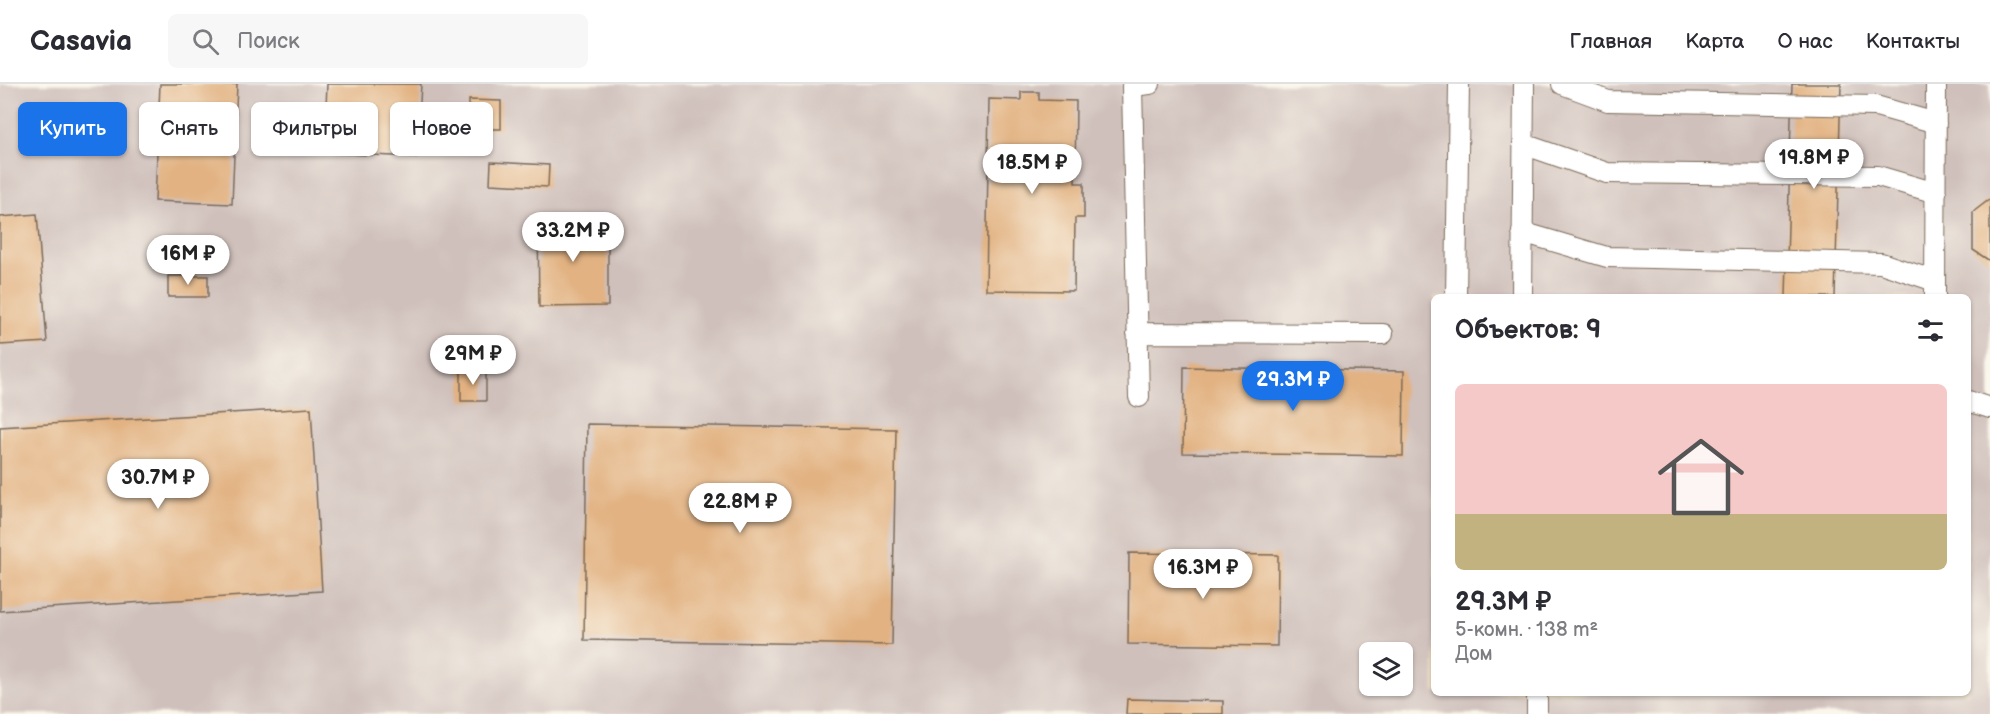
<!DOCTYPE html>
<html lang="ru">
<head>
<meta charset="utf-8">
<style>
	:root { --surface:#fff; --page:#f7f7f7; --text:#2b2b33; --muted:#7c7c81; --line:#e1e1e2; --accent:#1a73e8 }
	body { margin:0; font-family:"Balsamiq Sans",sans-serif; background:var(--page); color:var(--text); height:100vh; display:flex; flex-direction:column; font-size:22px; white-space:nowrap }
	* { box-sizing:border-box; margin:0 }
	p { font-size:20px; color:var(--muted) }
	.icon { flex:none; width:33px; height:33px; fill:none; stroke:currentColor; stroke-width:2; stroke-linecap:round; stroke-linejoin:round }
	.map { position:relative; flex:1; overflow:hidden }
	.sheet { position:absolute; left:1431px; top:210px; width:540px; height:402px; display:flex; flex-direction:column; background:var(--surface); border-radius:9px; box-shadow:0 2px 4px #0004 }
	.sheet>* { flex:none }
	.guide { position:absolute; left:18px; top:18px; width:570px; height:54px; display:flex; gap:12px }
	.buttons { position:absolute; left:1359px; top:558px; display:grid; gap:12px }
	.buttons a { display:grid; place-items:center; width:54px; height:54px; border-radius:9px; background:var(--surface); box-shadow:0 2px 4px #0004; font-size:30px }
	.price { position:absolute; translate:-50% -51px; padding:0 14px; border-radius:21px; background:#fff; color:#222; font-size:20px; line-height:39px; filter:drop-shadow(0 2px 3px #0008) }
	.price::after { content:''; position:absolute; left:50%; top:36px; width:18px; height:14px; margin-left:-9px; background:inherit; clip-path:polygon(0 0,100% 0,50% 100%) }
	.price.active { background:var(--accent); color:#fff }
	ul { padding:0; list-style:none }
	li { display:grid; align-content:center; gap:12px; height:318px; padding:0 24px }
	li+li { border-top:2px solid var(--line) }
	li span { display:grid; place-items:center; height:186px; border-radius:9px; color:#555 }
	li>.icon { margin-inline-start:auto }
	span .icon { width:108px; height:108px; fill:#fffc; stroke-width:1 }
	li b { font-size:26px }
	h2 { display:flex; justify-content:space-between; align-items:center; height:72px; padding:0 24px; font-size:26px }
	.chip { padding:0 21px; border-radius:9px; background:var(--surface); box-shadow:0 2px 4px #0004; font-size:21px; line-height:54px }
	.chip.active { background:var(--accent); color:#fff }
	header { display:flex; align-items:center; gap:36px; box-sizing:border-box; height:84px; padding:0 30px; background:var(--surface); border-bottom:2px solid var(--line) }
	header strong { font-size:28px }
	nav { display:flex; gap:33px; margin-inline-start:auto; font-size:21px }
	.search { width:420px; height:54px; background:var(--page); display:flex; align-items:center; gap:15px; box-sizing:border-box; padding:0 21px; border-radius:9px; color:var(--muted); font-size:22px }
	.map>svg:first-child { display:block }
	.industrial { fill:#cfc0bb; fill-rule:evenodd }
	.building { fill:#e2b282 }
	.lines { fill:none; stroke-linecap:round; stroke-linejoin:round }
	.lane-casing { stroke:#7b6a58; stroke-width:22 }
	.lane { stroke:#fff; stroke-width:20 }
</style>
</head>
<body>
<header>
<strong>Casavia</strong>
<div class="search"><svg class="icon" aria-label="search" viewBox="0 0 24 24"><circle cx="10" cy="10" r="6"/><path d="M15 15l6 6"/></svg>Поиск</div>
<nav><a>Главная</a><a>Карта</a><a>О нас</a><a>Контакты</a></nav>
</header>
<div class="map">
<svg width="1990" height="630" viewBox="0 0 1990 630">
	<rect width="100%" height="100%" fill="#fbf7ec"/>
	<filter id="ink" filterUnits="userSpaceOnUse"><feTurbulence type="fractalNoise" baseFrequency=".0167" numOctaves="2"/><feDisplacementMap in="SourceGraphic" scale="12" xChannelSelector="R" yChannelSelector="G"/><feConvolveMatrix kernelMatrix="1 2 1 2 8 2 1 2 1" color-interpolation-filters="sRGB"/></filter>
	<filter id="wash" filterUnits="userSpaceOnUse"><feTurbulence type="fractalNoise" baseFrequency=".008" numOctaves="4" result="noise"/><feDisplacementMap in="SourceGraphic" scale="24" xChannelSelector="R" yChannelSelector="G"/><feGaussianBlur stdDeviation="1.35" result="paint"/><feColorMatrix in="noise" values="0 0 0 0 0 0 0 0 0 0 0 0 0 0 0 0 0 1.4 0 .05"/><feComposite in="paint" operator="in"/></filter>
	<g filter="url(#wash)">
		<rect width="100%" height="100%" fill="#f1e0c3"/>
		<path class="industrial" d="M0,0H1990V630H0ZM1434,213H1968V609H1434ZM1370,568H1402V602H1370Z"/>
		<g id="blocks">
			<path class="building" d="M160,0H237L232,120L155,117Z
				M327,0H421L417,73L324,69Z
				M1792,0H1841L1835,213H1786Z
				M1021,8H1039V16L1076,17L1075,99H1084V134H1075L1074,207L986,206L989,15L1021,16Z
				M469,16L501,17V45H469Z
				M491,78L549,81L548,103L490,100Z
				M1990,115V177L1973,166V128Z
				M37,130L47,258L0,261V133Z
				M608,135V222L539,223L538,136Z
				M168,192H208V213H168Z
				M1184,283L1404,287L1403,372L1183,369Z
				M461,286H486V317H461Z
				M311,324L322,507L0,527V343Z
				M587,340L896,345L892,561L584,556Z
				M1129,469L1278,471L1277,562L1128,560Z
				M1127,615L1223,617V630H1126Z"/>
		</g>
	</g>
	<g filter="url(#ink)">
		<use href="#blocks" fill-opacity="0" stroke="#7b6a58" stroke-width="1.5"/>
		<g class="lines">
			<defs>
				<path id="lane" d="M1562,0L1608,17L1876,22L1936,39
					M1523,60L1607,89L1878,92L1936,109
					M1522,148L1607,173L1881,179L1935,197
					M1456,213L1459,0
					M1522,213L1524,0
					M1935,213L1936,0
					M1137,249L1383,250
					M1139,313L1132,2L1150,0
					M1968,317L1990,324
					M1537,630V609"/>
			</defs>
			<use href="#lane" class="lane-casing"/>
			<use href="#lane" class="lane"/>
		</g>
	</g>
</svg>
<div class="buttons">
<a><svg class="icon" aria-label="layers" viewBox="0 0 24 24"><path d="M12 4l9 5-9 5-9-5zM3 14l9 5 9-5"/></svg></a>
</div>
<b class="price" style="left:1814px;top:106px">19.8M ₽</b>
<b class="price" style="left:1032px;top:111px">18.5M ₽</b>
<b class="price" style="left:573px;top:179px">33.2M ₽</b>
<b class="price" style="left:188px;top:202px">16M ₽</b>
<b class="price" style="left:473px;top:302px">29M ₽</b>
<b class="price active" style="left:1293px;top:328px">29.3M ₽</b>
<b class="price" style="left:158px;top:426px">30.7M ₽</b>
<b class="price" style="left:740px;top:450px">22.8M ₽</b>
<b class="price" style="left:1203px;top:516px">16.3M ₽</b>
<div class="guide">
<a class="chip active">Купить</a>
<a class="chip">Снять</a>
<a class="chip">Фильтры</a>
<a class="chip">Новое</a>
</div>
<section class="sheet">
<h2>Объектов: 9<svg class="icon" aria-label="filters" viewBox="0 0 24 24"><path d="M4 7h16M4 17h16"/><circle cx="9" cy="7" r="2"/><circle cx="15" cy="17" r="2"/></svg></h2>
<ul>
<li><span style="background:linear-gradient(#f6c9c9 70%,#c2b280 0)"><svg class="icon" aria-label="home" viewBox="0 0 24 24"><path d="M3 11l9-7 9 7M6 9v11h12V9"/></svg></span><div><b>29.3M ₽</b><p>5-комн. · 138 m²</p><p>Дом</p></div></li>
</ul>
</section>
</div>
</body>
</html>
